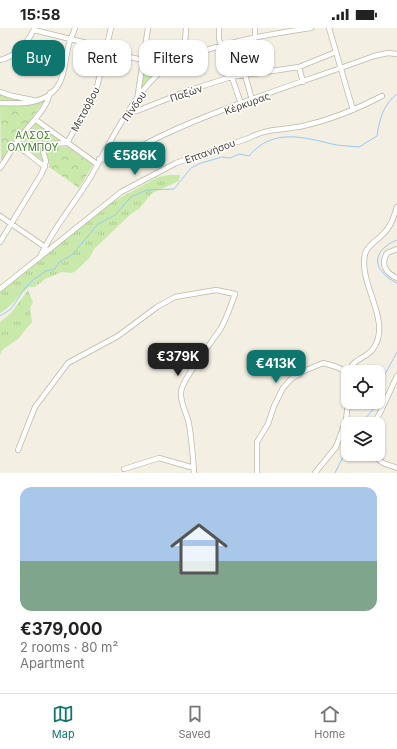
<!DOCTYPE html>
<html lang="en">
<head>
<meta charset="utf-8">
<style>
	:root { --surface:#fff; --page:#f2f2f2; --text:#222; --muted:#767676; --line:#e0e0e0; --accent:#0f766e }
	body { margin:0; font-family:Inter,sans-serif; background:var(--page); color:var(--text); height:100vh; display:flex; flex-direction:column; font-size:15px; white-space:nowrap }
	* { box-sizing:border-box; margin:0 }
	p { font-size:13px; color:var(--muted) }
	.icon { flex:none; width:22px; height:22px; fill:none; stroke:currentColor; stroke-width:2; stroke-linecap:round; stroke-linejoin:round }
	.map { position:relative; height:445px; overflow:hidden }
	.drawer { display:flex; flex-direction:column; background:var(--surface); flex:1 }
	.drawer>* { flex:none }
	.hud { position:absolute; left:12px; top:12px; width:373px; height:36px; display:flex; gap:8px }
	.tools { position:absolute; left:341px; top:337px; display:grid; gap:8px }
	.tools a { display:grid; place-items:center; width:44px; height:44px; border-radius:8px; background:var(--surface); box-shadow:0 1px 3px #0004; font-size:20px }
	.price { position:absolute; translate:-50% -34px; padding:0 9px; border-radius:8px; background:var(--accent); color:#fff; font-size:13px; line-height:26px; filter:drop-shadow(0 1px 2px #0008) }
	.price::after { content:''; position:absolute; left:50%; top:24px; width:12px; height:9px; margin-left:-6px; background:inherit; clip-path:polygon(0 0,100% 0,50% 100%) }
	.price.current { background:#222; color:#fff }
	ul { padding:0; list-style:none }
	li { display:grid; align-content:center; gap:8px; height:212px; padding:0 20px }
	li span { display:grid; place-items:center; height:124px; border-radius:12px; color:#555 }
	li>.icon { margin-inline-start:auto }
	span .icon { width:72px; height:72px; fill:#fffc; stroke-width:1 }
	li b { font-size:17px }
	.pill { padding:0 14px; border-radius:12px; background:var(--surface); box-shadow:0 1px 3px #0004; font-size:14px; line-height:36px }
	.pill.current { background:var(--accent); color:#fff }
	.status { display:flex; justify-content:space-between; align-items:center; height:28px; padding:0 20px; background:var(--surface); direction:ltr }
	.status svg { height:11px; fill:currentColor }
	.tabs { display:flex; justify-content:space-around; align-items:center; height:56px; border-top:1px solid var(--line); background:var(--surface); font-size:11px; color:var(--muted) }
	.tabs a { display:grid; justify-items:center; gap:2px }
	.tabs .current { color:var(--accent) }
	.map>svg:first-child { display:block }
	.grass { fill:url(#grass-tufts) }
	.park { fill:url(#park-crowns) }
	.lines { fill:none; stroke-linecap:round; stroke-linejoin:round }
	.stream { stroke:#9cc9f3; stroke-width:1 }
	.minor-casing { stroke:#beb8a6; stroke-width:6 }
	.minor { stroke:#fff; stroke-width:4.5 }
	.labels { text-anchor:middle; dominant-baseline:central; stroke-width:3; stroke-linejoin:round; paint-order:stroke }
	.street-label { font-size:10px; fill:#453f33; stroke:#fff }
	.park-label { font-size:10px; fill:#3e7924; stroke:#fff }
</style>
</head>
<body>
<div class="status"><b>15:58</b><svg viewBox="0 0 49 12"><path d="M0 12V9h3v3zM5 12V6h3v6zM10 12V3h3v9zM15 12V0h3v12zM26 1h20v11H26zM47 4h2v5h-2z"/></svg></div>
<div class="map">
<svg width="397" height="445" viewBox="0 0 397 445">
	<defs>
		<pattern id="grass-tufts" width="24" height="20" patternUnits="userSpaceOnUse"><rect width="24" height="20" fill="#c8e9aa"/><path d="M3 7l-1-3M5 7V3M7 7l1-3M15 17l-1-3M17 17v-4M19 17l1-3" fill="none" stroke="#adc993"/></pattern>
		<pattern id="park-crowns" width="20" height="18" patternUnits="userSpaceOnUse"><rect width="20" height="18" fill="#c8e9aa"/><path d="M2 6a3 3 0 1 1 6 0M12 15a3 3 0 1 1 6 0" fill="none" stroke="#adc993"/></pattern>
	</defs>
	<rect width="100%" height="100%" fill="#f3efe3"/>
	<path class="grass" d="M168,147H180L179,153L152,165L139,181L132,185L94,221L90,229L77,242L72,245L62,244L45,251L35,259H29C18,267 12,279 0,285V264L107,177L158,149Z
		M28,262L33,274L30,280L32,294L18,311L2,322L0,327V294L11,285Z"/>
	<path class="park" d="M144,34L169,37L140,65Z
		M0,66L23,74L0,72Z
		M46,70L1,133L0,77C18,78 30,79 46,70Z
		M36,95L61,113H48L41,119L44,132L43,133L18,116Z
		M52,118L68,119L93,137L79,160L49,139C50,132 45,127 47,121Z"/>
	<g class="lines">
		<path class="stream" d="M397,212C370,223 372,243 397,255
			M0,288L11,281L25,260L34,251L46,243L55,241L59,234L72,227L98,196L115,187L131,169L147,162L174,161L191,140L201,135L222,129L230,130L239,126L249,128C272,100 303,109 332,116C340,118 350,118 359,119L377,108C379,92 384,75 397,66
			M378,374L382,363L383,350L397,324
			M361,396L378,375
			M335,445L348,419"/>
		<defs>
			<path id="minor" d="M219,0V11L241,76
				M329,0L353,82
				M34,2L107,20
				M255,10V0
				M106,24L143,32L175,35
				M184,29L186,0
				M0,32C17,28 27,16 34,1
				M299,39L303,54
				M245,47L252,72
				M0,64L12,68L33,72
				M137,72L148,0
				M0,75C20,76 47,77 59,56C65,46 65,32 68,20C69,13 73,7 75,0
				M129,84L137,83L187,63L231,49L299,39L336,24
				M36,92L97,136
				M15,118L26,124L45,139
				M99,131C115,134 145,116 159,109C226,77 304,54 374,28L388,25L397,26
				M0,140C8,129 14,116 23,106C33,92 46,82 50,65
				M0,188L45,219
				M0,214L42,145L46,133L43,124L44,119L49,116L67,115L96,63L111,0
				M397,221L387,225C380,237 386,245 397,250
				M41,227C54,199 74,176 90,150C109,117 130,72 158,46C189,19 269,6 311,0
				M0,261L121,164L176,135L249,110C266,100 285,102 303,98C330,92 357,81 382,68
				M348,344C350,342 351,338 353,336C359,330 368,328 373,321C393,293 358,257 365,226C368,216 377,213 383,206C391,199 394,188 397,179
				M373,396L380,385L397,348
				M18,422L35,379L68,335L118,308L157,279L175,269L216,262L235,266C231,277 227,289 221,300C212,314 182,351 181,364C180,376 187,385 189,396C192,413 193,429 194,445
				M371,426L383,435L397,440
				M124,441L159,430L194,440
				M257,445V414L268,396L274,378L283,360L291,351L304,343L323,335L337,339L348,345
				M315,445L336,419L346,392L348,374"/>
		</defs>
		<use href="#minor" class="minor-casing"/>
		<use href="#minor" class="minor"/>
	</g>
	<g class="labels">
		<g class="street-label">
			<text transform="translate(186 65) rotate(-19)">Παξών</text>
			<text transform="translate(247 75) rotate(-20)">Κέρκυρας</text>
			<text transform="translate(134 78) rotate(-55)">Πίνδου</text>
			<text transform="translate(85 81) rotate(-62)">Μετσόβου</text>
			<text transform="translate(210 123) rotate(-20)">Επτανήσου</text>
		</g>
		<g class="park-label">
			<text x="33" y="107">ΑΛΣΟΣ<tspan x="33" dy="12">ΟΛΥΜΠΟΥ</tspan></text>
		</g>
	</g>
</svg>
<div class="tools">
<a><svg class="icon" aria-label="locate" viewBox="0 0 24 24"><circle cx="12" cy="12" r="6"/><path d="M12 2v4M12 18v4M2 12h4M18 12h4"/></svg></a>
<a><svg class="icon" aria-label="layers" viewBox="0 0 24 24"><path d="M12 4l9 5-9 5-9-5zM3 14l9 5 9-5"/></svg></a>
</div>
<b class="price" style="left:135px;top:148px">€586K</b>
<b class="price current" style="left:178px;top:349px">€379K</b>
<b class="price" style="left:276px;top:356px">€413K</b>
<div class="hud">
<a class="pill current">Buy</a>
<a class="pill">Rent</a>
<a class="pill">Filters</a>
<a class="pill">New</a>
</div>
</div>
<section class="drawer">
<ul>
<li><span style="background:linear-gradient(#a9c7e8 60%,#7fa58c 0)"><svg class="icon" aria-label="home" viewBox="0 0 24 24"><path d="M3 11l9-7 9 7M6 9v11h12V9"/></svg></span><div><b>€379,000</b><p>2 rooms · 80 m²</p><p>Apartment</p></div></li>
</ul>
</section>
<nav class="tabs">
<a class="current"><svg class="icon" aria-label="map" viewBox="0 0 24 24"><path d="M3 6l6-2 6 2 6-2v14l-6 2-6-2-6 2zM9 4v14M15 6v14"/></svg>Map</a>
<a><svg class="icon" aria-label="saved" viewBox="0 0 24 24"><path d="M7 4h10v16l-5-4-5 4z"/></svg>Saved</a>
<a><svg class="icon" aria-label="home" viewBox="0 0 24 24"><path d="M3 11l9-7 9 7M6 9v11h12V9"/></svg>Home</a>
</nav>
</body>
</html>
